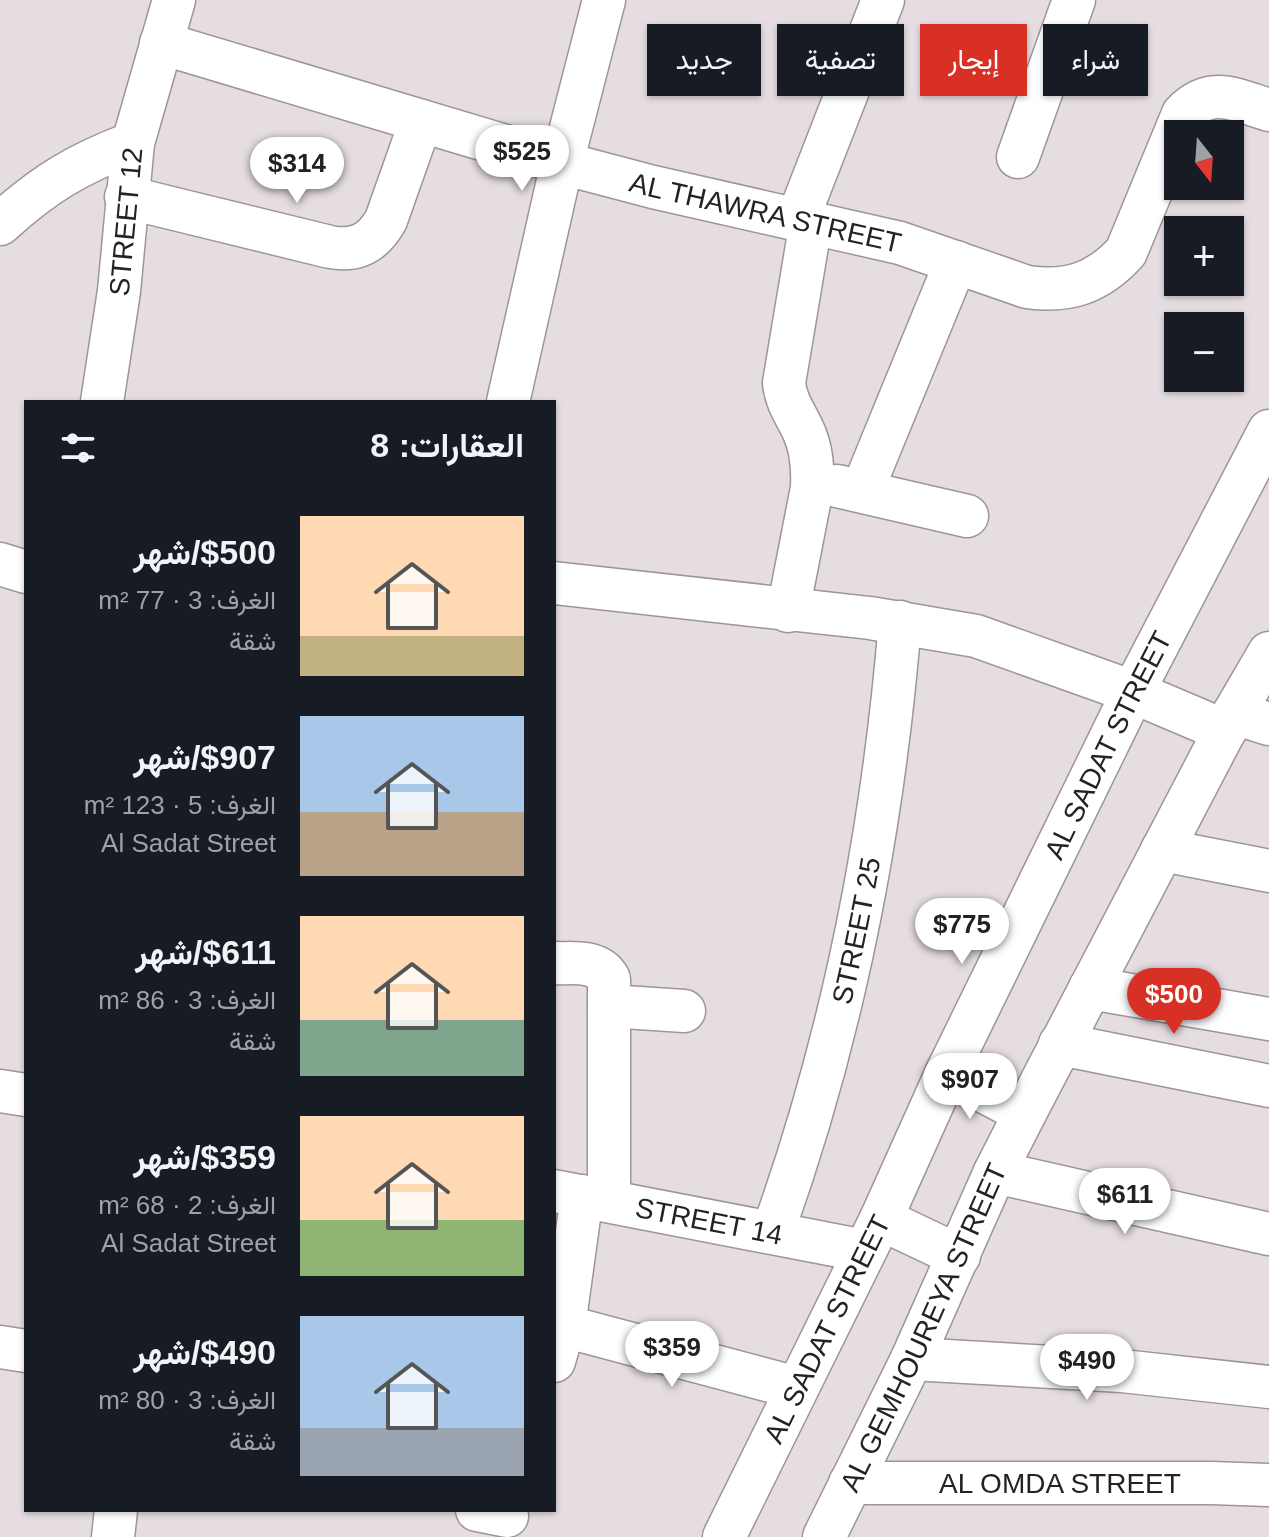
<!DOCTYPE html>
<html lang="ar">
<head>
<meta charset="utf-8">
<style>
	:root { --surface:#171b24; --page:#242831; --text:#f1f3f6; --muted:#9ea1a6; --accent:#d93025 }
	body { margin:0; font-family:Arial,Vazirmatn,sans-serif; background:var(--page); color:var(--text); direction:rtl; height:100vh; display:flex; flex-direction:column; font-size:30px; white-space:nowrap }
	* { box-sizing:border-box; margin:0 }
	p { font-size:26px; color:var(--muted) }
	.icon { flex:none; width:44px; height:44px; fill:none; stroke:currentColor; stroke-width:2; stroke-linecap:round; stroke-linejoin:round }
	.map { position:relative; flex:1; overflow:hidden; direction:ltr }
	.side { position:absolute; left:24px; top:400px; width:532px; height:1112px; display:flex; flex-direction:column; background:var(--surface); border-radius:0px; box-shadow:0 2px 6px #0004; direction:rtl }
	.side>* { flex:none }
	.banner { position:absolute; left:580px; top:24px; width:568px; height:72px; direction:rtl; display:flex; gap:16px }
	.needle { width:52px; rotate:163deg }
	.controls { position:absolute; left:1164px; top:120px; display:grid; gap:16px }
	.controls a { display:grid; place-items:center; width:80px; height:80px; border-radius:0px; background:var(--surface); box-shadow:0 2px 6px #0004; font-size:40px }
	.price { position:absolute; translate:-50% -68px; padding:0 18px; border-radius:28px; background:#fff; color:#222; font-size:26px; line-height:52px; filter:drop-shadow(0 2px 4px #0008) }
	.price::after { content:''; position:absolute; left:50%; top:48px; width:24px; height:18px; margin-left:-12px; background:inherit; clip-path:polygon(0 0,100% 0,50% 100%) }
	.price.on { background:var(--accent); color:#fff }
	ul { padding:0; list-style:none }
	li { display:flex; align-items:center; gap:24px; height:200px; padding:0 32px }
	li span { display:grid; place-items:center; flex:none; width:224px; height:160px; border-radius:0px; color:#555 }
	li>.icon { margin-inline-start:auto }
	span .icon { width:96px; height:96px; fill:#fffc; stroke-width:1 }
	li b { font-size:34px }
	h2 { display:flex; justify-content:space-between; align-items:center; height:96px; padding:0 32px; font-size:34px }
	.pill { padding:0 28px; border-radius:0px; background:var(--surface); box-shadow:0 2px 6px #0004; font-size:28px; line-height:72px }
	.pill.on { background:var(--accent); color:#fff }
	.map>svg:first-child { display:block }
	.lines { fill:none; stroke-linecap:round; stroke-linejoin:round }
	.minor-casing { stroke:#9d9599; stroke-width:45 }
	.minor { stroke:#fff; stroke-width:42 }
	.labels { text-anchor:middle; dominant-baseline:central; stroke-width:6; stroke-linejoin:round; paint-order:stroke }
	.street-label { font-size:28px; fill:#252224; stroke:#fff }
</style>
</head>
<body>
<div class="map">
<svg width="1269" height="1537" viewBox="0 0 1269 1537">
	<rect width="100%" height="100%" fill="#e5dde1"/>
	<g class="lines">
		<defs>
			<g id="minor">
				<path id="s1" d="M161,43L562,163L653,187L900,243L1027,287C1068,293 1098,283 1126,252L1183,114C1211,85 1236,100 1269,110"/>
				<path d="M1018,157L1074,0"/>
				<path d="M126,197L330,247C356,252 373,243 386,220L421,121"/>
				<path d="M798,218L883,0"/>
				<path d="M0,224C44,184 77,164 133,143"/>
				<path id="s2" d="M102,402L119,291L133,143L174,0"/>
				<path d="M508,402L562,163L604,0"/>
				<path d="M837,486L967,516"/>
				<path d="M862,491L956,262"/>
				<path d="M0,564L26,572"/>
				<path d="M554,583L870,618L976,636L1133,692L1225,731"/>
				<path d="M788,611L812,488C813,468 812,449 803,430C795,413 786,402 784,383L811,222"/>
				<path d="M1234,713L1269,724"/>
				<path d="M1162,850L1269,871"/>
				<path d="M554,963C574,964 598,959 609,979V1201"/>
				<path d="M1090,988L1269,1019"/>
				<path d="M609,1006L684,1011"/>
				<path d="M1060,1044L1269,1086"/>
				<path d="M947,1072L1025,1113"/>
				<path d="M0,1091L26,1095"/>
				<path d="M995,1172L1269,1234"/>
				<path id="s3" d="M554,1191L865,1251"/>
				<path d="M881,1219L959,1256"/>
				<path id="s4" d="M773,1231C844,1033 883,832 900,622"/>
				<path d="M564,1326L797,1388"/>
				<path d="M0,1347L26,1351"/>
				<path d="M912,1359L1122,1371L1269,1387"/>
				<path d="M554,1361L564,1326L582,1196"/>
				<path id="s5" d="M850,1483H1211L1269,1485"/>
				<path d="M477,1510L507,1516"/>
				<path d="M113,1537L116,1510"/>
				<path id="s6" d="M724,1537L881,1219L947,1072L1133,692L1269,431"/>
				<path id="s7" d="M824,1537L912,1359L995,1172L1025,1113L1234,713L1269,653"/>
			</g>
		</defs>
		<use href="#minor" class="minor-casing"/>
		<use href="#minor" class="minor"/>
	</g>
	<g class="labels">
		<g class="street-label">
			<text stroke="none"><textPath href="#s1" startOffset="628">AL THAWRA STREET</textPath></text>
			<text stroke="none"><textPath href="#s2" startOffset="182">STREET 12</textPath></text>
			<text stroke="none"><textPath href="#s6" startOffset="880">AL SADAT STREET</textPath></text>
			<text stroke="none"><textPath href="#s4" startOffset="312">STREET 25</textPath></text>
			<text stroke="none"><textPath href="#s3" startOffset="158">STREET 14</textPath></text>
			<text stroke="none"><textPath href="#s6" startOffset="232">AL SADAT STREET</textPath></text>
			<text stroke="none"><textPath href="#s7" startOffset="232">AL GEMHOUREYA STREET</textPath></text>
			<text stroke="none"><textPath href="#s5" startOffset="210">AL OMDA STREET</textPath></text>
		</g>
	</g>
</svg>
<div class="controls">
<a><svg class="needle" viewBox="-14 -14 28 28"><path d="M0-13l5 13h-10z" fill="#e53935"/><path d="M0 13l5-13h-10z" fill="#9ea1a6"/></svg></a>
<a>+</a>
<a>−</a>
</div>
<b class="price" style="left:522px;top:193px">$525</b>
<b class="price" style="left:297px;top:205px">$314</b>
<b class="price" style="left:962px;top:966px">$775</b>
<b class="price on" style="left:1174px;top:1036px">$500</b>
<b class="price" style="left:970px;top:1121px">$907</b>
<b class="price" style="left:1125px;top:1236px">$611</b>
<b class="price" style="left:672px;top:1389px">$359</b>
<b class="price" style="left:1087px;top:1402px">$490</b>
<div class="banner">
<a class="pill">شراء</a>
<a class="pill on">إيجار</a>
<a class="pill">تصفية</a>
<a class="pill">جديد</a>
</div>
<section class="side">
<h2>العقارات: 8<svg class="icon" aria-label="filters" viewBox="0 0 24 24"><path d="M4 7h16M4 17h16"/><circle cx="9" cy="7" r="2"/><circle cx="15" cy="17" r="2"/></svg></h2>
<ul>
<li><span style="background:linear-gradient(#ffd9b3 75%,#c2b280 0)"><svg class="icon" aria-label="home" viewBox="0 0 24 24"><path d="M3 11l9-7 9 7M6 9v11h12V9"/></svg></span><div><b>$500/شهر</b><p>الغرف: 3 · 77 m²</p><p>شقة</p></div></li>
<li><span style="background:linear-gradient(#a9c7e8 60%,#b9a48a 0)"><svg class="icon" aria-label="home" viewBox="0 0 24 24"><path d="M3 11l9-7 9 7M6 9v11h12V9"/></svg></span><div><b>$907/شهر</b><p>الغرف: 5 · 123 m²</p><p>Al Sadat Street</p></div></li>
<li><span style="background:linear-gradient(#ffd9b3 65%,#7fa58c 0)"><svg class="icon" aria-label="home" viewBox="0 0 24 24"><path d="M3 11l9-7 9 7M6 9v11h12V9"/></svg></span><div><b>$611/شهر</b><p>الغرف: 3 · 86 m²</p><p>شقة</p></div></li>
<li><span style="background:linear-gradient(#ffd9b3 65%,#8fb573 0)"><svg class="icon" aria-label="home" viewBox="0 0 24 24"><path d="M3 11l9-7 9 7M6 9v11h12V9"/></svg></span><div><b>$359/شهر</b><p>الغرف: 2 · 68 m²</p><p>Al Sadat Street</p></div></li>
<li><span style="background:linear-gradient(#a9c7e8 70%,#9aa5b1 0)"><svg class="icon" aria-label="home" viewBox="0 0 24 24"><path d="M3 11l9-7 9 7M6 9v11h12V9"/></svg></span><div><b>$490/شهر</b><p>الغرف: 3 · 80 m²</p><p>شقة</p></div></li>
</ul>
</section>
</div>
</body>
</html>
